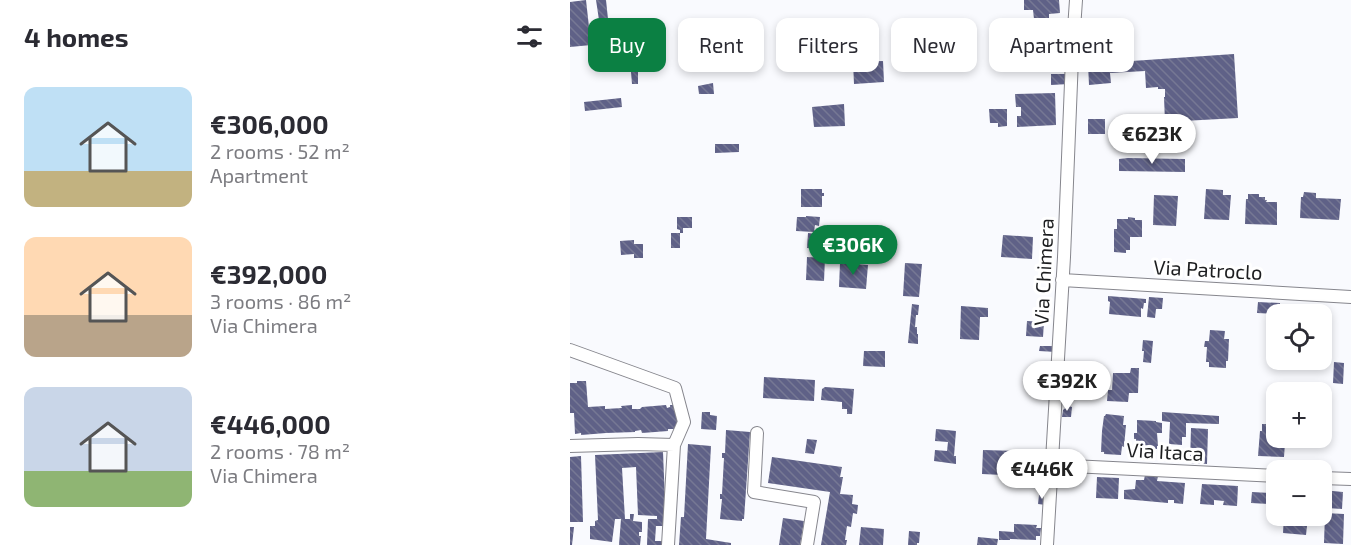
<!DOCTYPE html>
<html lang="en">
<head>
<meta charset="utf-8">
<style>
	:root { --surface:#fff; --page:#f7f7f7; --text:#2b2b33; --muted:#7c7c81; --accent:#0b8043 }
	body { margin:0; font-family:"Exo 2",sans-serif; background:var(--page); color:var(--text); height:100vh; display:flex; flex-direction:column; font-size:22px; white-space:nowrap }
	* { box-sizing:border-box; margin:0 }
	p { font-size:20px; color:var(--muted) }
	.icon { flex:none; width:33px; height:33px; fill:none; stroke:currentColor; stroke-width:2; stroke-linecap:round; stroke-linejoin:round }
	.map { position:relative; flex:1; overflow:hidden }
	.drawer { display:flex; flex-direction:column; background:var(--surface); width:570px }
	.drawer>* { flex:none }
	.top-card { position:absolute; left:18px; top:18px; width:570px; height:54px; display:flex; gap:12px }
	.tools { position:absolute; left:696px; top:304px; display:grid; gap:12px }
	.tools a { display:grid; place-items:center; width:66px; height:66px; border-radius:12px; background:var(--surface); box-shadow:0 3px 9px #0003; font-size:30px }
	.price { position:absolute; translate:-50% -51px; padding:0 14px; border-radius:21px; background:#fff; color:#222; font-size:20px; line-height:39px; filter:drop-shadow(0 2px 3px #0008) }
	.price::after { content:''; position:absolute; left:50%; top:36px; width:18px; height:14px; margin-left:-9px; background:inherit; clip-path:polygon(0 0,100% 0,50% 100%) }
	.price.selected { background:var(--accent); color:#fff }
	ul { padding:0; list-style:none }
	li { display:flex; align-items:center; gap:18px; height:150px; padding:0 24px }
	li span { display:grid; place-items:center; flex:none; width:168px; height:120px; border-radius:12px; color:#555 }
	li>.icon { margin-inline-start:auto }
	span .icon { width:72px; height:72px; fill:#fffc; stroke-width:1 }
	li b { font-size:26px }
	h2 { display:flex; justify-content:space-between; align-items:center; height:72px; padding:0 24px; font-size:26px }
	.chip { padding:0 21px; border-radius:12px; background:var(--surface); box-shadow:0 3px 9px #0003; font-size:21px; line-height:54px }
	.chip.selected { background:var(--accent); color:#fff }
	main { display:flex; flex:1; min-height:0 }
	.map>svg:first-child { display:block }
	.building { fill:url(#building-back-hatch); fill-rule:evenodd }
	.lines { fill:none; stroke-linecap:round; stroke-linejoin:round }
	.street-casing { stroke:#86868d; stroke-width:14 }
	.street { stroke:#fff; stroke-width:12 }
	.labels { text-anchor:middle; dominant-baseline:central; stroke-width:6; stroke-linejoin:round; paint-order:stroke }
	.street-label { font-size:20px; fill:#1c1d1f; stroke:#fff }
</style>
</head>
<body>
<main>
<section class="drawer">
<h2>4 homes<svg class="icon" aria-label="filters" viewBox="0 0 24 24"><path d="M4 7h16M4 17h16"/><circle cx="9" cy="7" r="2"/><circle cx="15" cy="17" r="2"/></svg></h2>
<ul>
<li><span style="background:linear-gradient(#bfe0f5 70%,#c2b280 0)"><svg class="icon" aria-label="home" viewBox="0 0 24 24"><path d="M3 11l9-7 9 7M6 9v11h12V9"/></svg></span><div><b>€306,000</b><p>2 rooms · 52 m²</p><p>Apartment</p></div></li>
<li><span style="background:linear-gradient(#ffd9b3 65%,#b9a48a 0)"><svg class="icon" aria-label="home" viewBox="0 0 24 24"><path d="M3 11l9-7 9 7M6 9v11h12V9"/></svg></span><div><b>€392,000</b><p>3 rooms · 86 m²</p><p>Via Chimera</p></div></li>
<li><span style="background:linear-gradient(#c9d6e8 70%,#8fb573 0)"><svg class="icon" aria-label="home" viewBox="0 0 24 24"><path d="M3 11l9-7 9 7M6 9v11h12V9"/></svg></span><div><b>€446,000</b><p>2 rooms · 78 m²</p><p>Via Chimera</p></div></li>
</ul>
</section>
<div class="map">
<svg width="781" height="545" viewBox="0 0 781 545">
	<defs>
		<pattern id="building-back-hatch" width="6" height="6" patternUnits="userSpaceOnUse" patternTransform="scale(1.5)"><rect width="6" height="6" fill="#5f6187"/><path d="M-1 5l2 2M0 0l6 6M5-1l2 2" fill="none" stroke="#767894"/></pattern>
	</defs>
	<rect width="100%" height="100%" fill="#f9fafe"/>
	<path class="building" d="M16,0L21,45L0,47V2Z
		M26,0H36L38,19L29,20Z
		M454,0H489L490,13L479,14V18L464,19L463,10H454Z
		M449,30V32L453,31L454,37L467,35L469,54L444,58L441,31Z
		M664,54L668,118L595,122L594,97H595V89H588V87L576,88L575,71L540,73L541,83L519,85L518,64Z
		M313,61L314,82L284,84L283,62Z
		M68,71V84H62L61,72Z
		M481,74H495V77H499V84L481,85Z
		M143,83L144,94H129L128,86Z
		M485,93L486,125L447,127V116H451V107H446L445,94Z
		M51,98L52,107L15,111L14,102Z
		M274,104L275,126L244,127L242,107Z
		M419,109H437V126L428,127V123H420Z
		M518,119H535V134H518Z
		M145,144H169V152L145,153Z
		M558,158L615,159V172L549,171V159Z
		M231,189H252V193H254V196H252V207H231Z
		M636,189L653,190V195H661L659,220L634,219Z
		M734,192L746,193V198L771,199L769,220L730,218L731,197H733Z
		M678,194H689V197H695V200H697L696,202H707V225L675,224L676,199H678Z
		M584,195L608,196L606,226L583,225Z
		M236,216L250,217L249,226L245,225L244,232L226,231L227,217H236Z
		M107,217H122V228H113V233H110V230L107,229Z
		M558,217L565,218V220H572V237H560V250H556V253L544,252V229H547V219H558Z
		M246,232L266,233L265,252L255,251V249L237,248L238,233L246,234Z
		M101,233H110V248H101Z
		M433,235L463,237L462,259L431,257Z
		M64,240V244H73V258H64V254L51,255L50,241Z
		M237,257L255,258L254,281L236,280Z
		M270,263L298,265L296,289L269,287Z
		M335,263L352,264L349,297L333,296Z
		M538,296L576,299V303H574L573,309L571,308V317L539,314L540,302L538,301Z
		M579,297L593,298L592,309H586L585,318L577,317Z
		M688,302L710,303V314L687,313Z
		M342,304L349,305L348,315H346L345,327H347V334H348V344L338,343Z
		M391,306L418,308V317H410L409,340L390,339Z
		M457,321L474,322L473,337L456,336Z
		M640,330L655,331L654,339H659L658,361H656V368L639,367V362H636L637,347H634L635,341H639Z
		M573,340L583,341L581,363L573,362L574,351H572Z
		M470,346H486V352L469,351Z
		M294,351H315V367L293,366Z
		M764,362L774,363L773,384L763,383Z
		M561,368H569L568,393H559L558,402L537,401L538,390H542L543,373H560Z
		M194,377L245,380L244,401L193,398Z
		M7,381H16L18,407L35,406V409L52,408L51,406L62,405V409H70L72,407L96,405L97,408L100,407V405H108L107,415V429H98V431L72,433L71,430L65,431V432L36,433L11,435V433L5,434L4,413H0V383H7Z
		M255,387L284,389L282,414H277V409H272V402L251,400L252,389Z
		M498,406L502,407L501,417H492L493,410Z
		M132,412H140V415L147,416L146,430L131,429Z
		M592,412L649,416V424L616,423V437H612V445L599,444L600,422L592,421Z
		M536,414L554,416L553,425H556L554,447L552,446L551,455L534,454V452H531L532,431L534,416H535Z
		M567,420L586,421V422L592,423V433H587L588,446H587V449L566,448V439H564V433H567Z
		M692,424H706V438H717V443H715L714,457L688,456L690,431H692Z
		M621,428L638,429L637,464L620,463Z
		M366,429L386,431L384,456H386V464L364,461L365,450L377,451L378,442L365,441Z
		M156,430L180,432L174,519H172V521L150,519L152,499H150V494H152L154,458H152V453H155Z
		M237,439L247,440L244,454L235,453Z
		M118,444L141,446L136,539L161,543V545H109L111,517H114Z
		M413,450L453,451V453H456L455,474L452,473V476L412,474ZM431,456H435V468H430Z
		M93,452L96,526H86L85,541H95V545H77L78,519H87V516L68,515L66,467L52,468L55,519H60V514H64L63,521L72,522V532H69V536H71L70,545H49L51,519H45L42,542L20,539V526H25V521L28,520L25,455Z
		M11,456L13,522H0V457Z
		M202,457L272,467L270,477H273L270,494L283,495L282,504L288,505L287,514L283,513L281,527L277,526L275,540H277L276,545H251L260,492L198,483Z
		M575,475L588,476L587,481L615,483L613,504L604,503V500H598V503L554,499V490L565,489L566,480H574Z
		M527,477L549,478L548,499L526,498Z
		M632,484L668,486L667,506L653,505L654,501L644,500V505L630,504Z
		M752,490L773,492L772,509L757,508V510L752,509Z
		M682,492L700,493L699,504L681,503Z
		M469,495L477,496L476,505L468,504Z
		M755,513L774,514L773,544L754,543Z
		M714,516L738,517L736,535L713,533Z
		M213,518L234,521L230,545H209Z
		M444,524L467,525L466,528H471L470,536H466V540L440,539V540H429V531L444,532Z
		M0,527H4L2,545H0Z
		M291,527L314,529L313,545H289Z
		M339,531L350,532L349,543H347V545H338Z
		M408,537L428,539L427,545H407Z"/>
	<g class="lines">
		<defs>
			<path id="street" d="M492,280L781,297
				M0,350L105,388L114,422L104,445
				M187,433L184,492L244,502L237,545
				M0,446L68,444L104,445L98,545
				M481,465L706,476
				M752,478L781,479
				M477,545L494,257L502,58L506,0"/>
		</defs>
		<use href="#street" class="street-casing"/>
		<use href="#street" class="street"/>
	</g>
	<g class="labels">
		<g class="street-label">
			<text transform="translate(638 269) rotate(3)">Via Patroclo</text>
			<text transform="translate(473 272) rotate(-87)">Via Chimera</text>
			<text transform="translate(595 451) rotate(3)">Via Itaca</text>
		</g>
	</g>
</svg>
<div class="tools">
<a><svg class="icon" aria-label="locate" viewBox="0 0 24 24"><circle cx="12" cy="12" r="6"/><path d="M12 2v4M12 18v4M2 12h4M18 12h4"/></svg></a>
<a>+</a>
<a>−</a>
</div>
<b class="price" style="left:582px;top:165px">€623K</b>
<b class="price selected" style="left:283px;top:276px">€306K</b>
<b class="price" style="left:497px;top:412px">€392K</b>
<b class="price" style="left:472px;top:500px">€446K</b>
<div class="top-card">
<a class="chip selected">Buy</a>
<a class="chip">Rent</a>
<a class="chip">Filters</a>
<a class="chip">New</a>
<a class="chip">Apartment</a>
</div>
</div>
</main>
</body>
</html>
